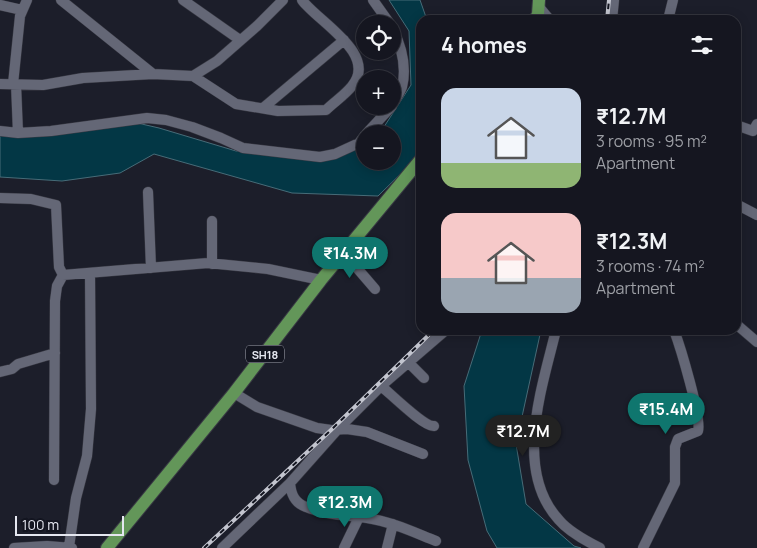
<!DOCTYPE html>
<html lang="en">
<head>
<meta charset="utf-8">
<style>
	:root { --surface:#151620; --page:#1e1f29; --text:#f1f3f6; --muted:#9d9fa5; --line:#34353e; --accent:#0f766e }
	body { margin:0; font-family:Manrope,sans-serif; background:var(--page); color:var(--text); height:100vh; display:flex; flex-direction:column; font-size:19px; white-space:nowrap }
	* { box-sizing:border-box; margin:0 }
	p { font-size:16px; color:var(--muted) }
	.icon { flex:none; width:28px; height:28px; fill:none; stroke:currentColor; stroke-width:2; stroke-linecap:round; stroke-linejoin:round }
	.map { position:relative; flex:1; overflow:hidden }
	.panel { position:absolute; left:416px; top:15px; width:325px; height:320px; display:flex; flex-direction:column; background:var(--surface); border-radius:15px; box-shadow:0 2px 12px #0003,0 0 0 1px var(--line) }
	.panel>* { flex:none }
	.fabs { position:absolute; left:356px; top:15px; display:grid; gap:10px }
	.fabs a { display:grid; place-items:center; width:45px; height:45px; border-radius:50%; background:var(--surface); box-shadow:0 2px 12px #0003,0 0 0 1px var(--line); font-size:25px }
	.scale { position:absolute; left:15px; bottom:12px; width:109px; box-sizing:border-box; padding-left:5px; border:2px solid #e5e7f0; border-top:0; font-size:14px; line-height:18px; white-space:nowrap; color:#e5e7f0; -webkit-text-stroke:4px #131520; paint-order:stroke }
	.price { position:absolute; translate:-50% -42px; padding:0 11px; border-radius:18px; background:var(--accent); color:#fff; font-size:16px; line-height:32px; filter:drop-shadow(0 1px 2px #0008) }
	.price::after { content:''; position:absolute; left:50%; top:30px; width:15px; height:11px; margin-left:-8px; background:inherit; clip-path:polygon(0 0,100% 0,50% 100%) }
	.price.selected { background:#222; color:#fff }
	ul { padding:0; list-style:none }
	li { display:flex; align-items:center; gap:15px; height:125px; padding:0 25px }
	li span { display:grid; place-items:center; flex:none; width:140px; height:100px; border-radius:15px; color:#555 }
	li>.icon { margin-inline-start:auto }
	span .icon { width:60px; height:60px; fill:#fffc; stroke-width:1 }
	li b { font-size:21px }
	h2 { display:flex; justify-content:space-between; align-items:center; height:60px; padding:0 25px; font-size:21px }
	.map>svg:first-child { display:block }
	.water { fill:#033745; stroke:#476c78 }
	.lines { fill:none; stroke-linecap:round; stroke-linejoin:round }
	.minor-casing { stroke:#383943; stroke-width:11 }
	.major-casing { stroke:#383943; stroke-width:14 }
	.minor { stroke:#646776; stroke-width:10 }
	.major { stroke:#639659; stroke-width:12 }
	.rail-casing { stroke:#c3c5cf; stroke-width:4 }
	.rail { stroke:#131520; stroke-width:2; stroke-dasharray:5.5; stroke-linecap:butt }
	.labels { text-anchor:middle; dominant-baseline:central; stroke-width:5; stroke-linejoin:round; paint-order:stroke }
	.shield { fill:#131520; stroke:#a6a8b2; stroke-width:1 }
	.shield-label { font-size:11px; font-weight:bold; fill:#e5e7f0 }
</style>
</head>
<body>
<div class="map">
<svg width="757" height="548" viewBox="0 0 757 548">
	<rect width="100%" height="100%" fill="#1c1e2a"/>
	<path class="water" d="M389,0H420L427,20H421V154L378,196L292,193L154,154L120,173L62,181L0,177V132L120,119L159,128L236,151L327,156L365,138V161H392V134H374L382,130L411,85L409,31Z
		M482,330H541L516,444L526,504L574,546L581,548H497L487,531L468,460L464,386Z"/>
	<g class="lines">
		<defs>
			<path id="minor" d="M61,0L153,74
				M183,0L240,40
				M373,0L390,24
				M0,5L22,10
				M539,7L550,20
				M612,20L614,0
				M668,20L673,0
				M392,27C401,45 407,67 402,87C400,93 395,100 392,105
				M193,76L236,104L278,111L326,110C334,102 345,95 352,86C379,54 317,21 302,0
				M0,84L43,85L83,78L153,74L193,76L217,61L257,26L283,0
				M13,84L20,16L27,0
				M16,84L18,133
				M263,108L344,40
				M736,125L753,131L757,124
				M0,131L18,133L51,131L147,118L166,120L192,127L221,138L243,148L320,157L335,154L359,143L365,135
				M366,134L392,106
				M148,192L151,268
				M0,198L31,199L56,205L59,267L63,275L208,263L268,269L321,280
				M736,204L757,215
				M212,221V264
				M344,253L375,289
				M736,324L757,342
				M556,330C542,388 513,470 559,520C569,532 586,541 600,548
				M409,363L424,378
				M0,372L12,369L18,364L55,353
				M381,386C391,394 424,427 434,426
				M234,393L257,407L317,428L331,430L347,429L367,432L423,454
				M54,480L55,301L57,286L63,275
				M290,483C291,495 295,503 306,507C325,515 347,515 367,518C392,522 413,532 436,541
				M69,547L76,498L87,456L91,409L90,273
				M14,548L47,546L72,548
				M222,548L290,483L338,429L381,386L446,330
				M344,548L359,517
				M387,548L393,524
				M643,548L675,483V447L678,439L698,431C702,418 680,346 674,330"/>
			<path id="major" d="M535,20L538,14L539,0
				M107,548L234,393L321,280L421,159"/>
		</defs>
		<use href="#minor" class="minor-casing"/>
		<use href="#major" class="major-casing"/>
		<use href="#minor" class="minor"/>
		<use href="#major" class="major"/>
		<defs>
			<path id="rail" d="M607,20L609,0
				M204,548L331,430L434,330"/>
		</defs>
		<use href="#rail" class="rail-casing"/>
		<use href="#rail" class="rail"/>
	</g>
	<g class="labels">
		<rect class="shield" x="246" y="345.5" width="38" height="17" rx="4"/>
		<g class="shield-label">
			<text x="265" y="354">SH18</text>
		</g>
	</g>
</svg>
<div class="fabs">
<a><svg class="icon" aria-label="locate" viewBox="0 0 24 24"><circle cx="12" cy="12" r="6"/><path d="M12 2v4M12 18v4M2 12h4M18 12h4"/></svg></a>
<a>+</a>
<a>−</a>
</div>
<div class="scale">100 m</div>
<b class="price" style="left:350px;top:279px">₹14.3M</b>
<b class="price" style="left:666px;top:435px">₹15.4M</b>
<b class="price selected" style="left:523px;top:457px">₹12.7M</b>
<b class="price" style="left:345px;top:528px">₹12.3M</b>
<section class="panel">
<h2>4 homes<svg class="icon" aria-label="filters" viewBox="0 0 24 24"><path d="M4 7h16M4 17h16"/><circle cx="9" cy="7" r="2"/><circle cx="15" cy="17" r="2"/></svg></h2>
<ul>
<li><span style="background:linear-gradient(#c9d6e8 75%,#8fb573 0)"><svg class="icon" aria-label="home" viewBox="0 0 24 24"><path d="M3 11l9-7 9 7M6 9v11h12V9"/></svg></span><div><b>₹12.7M</b><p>3 rooms · 95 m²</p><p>Apartment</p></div></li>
<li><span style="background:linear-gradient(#f6c9c9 65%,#9aa5b1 0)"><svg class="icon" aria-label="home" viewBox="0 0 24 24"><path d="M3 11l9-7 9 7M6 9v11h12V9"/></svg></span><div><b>₹12.3M</b><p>3 rooms · 74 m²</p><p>Apartment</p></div></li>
</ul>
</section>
</div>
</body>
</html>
